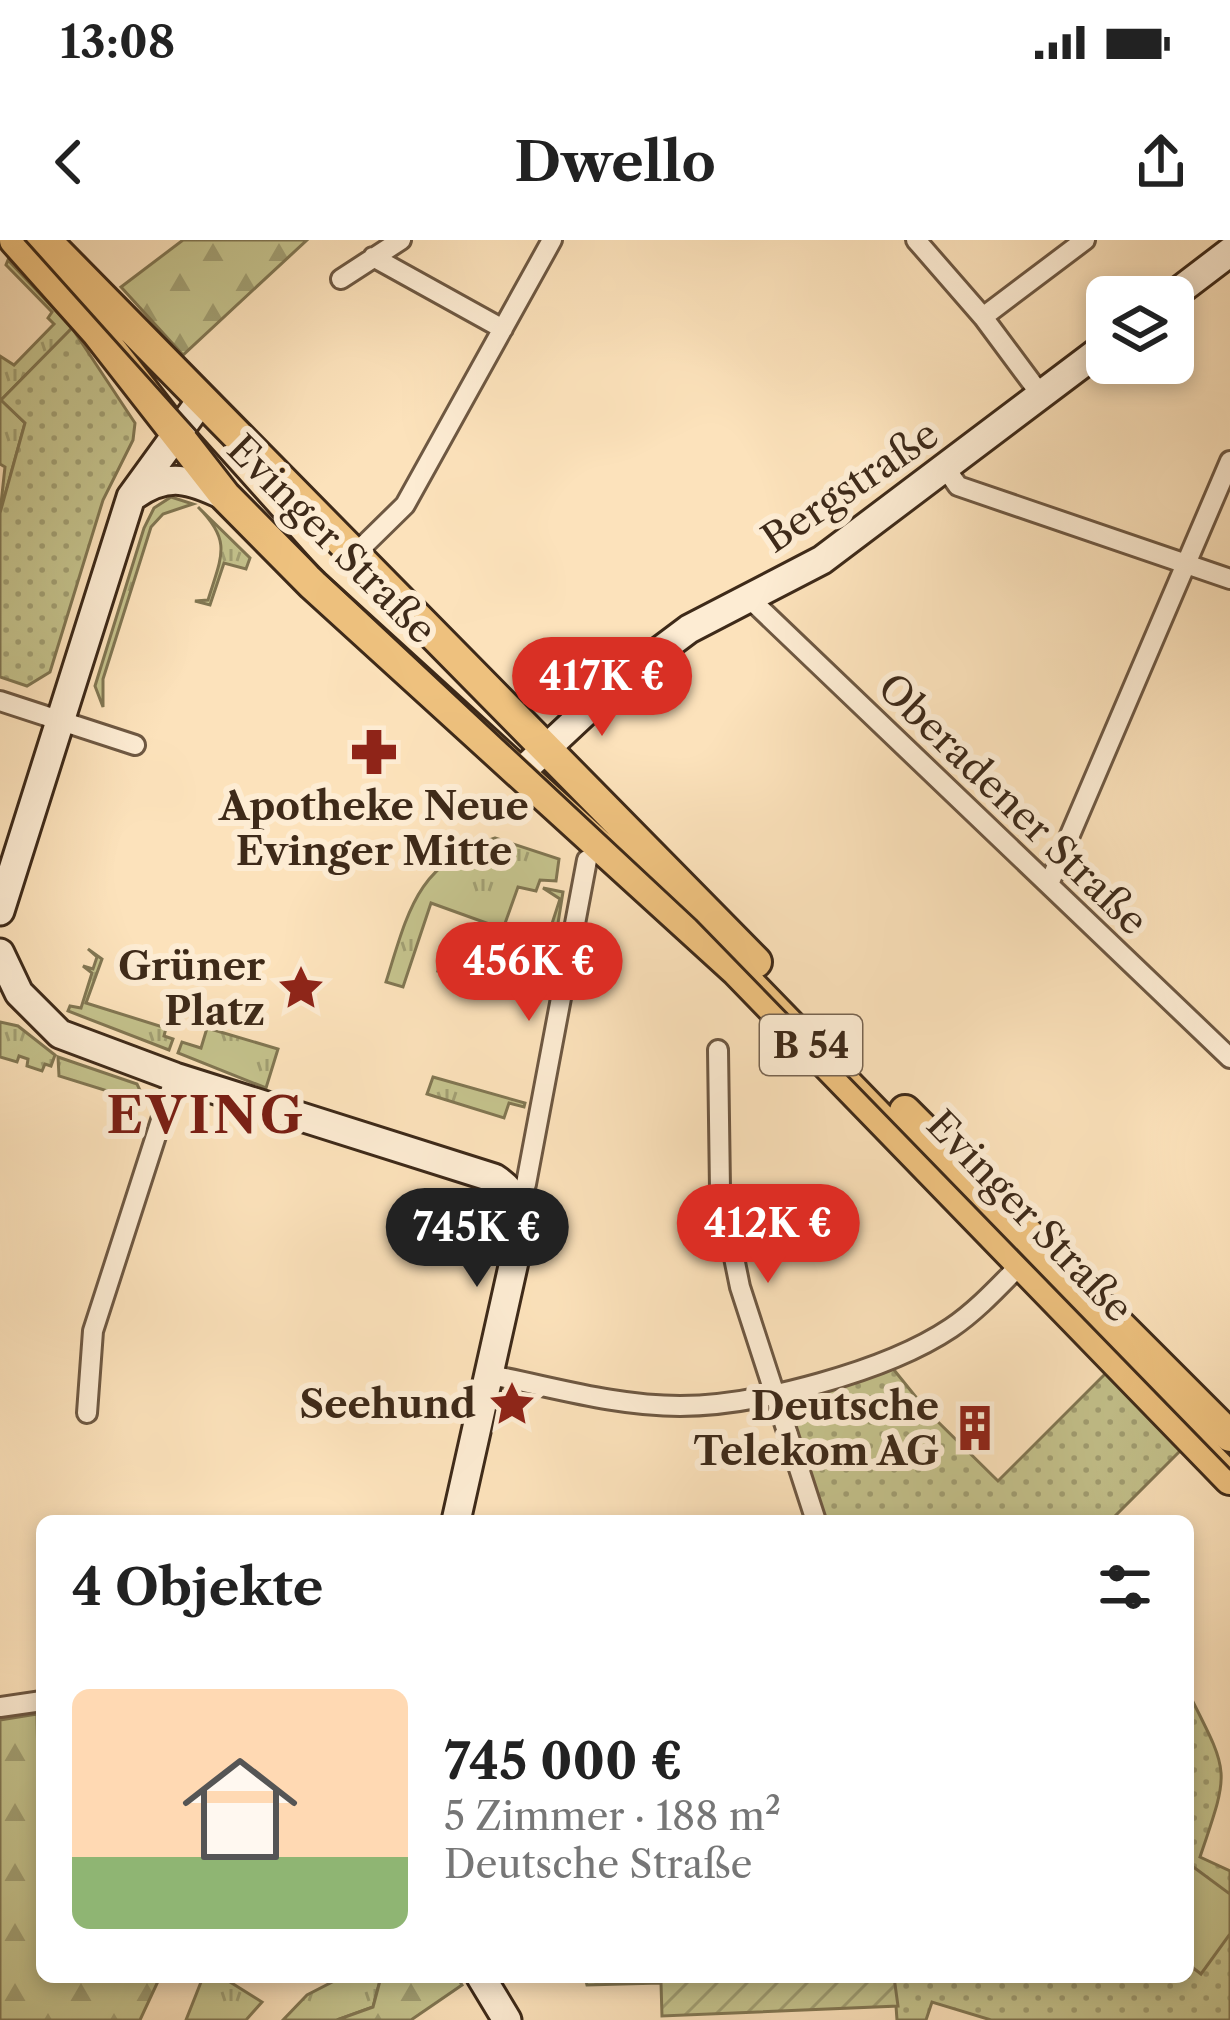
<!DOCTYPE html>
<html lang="de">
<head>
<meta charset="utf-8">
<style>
	:root { --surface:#fff; --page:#f6f6f6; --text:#222; --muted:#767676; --line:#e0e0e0; --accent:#d93025 }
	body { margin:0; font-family:"Libre Caslon Text",serif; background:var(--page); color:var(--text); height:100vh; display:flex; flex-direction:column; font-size:45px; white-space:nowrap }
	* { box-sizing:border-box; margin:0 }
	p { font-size:39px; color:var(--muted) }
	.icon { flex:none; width:66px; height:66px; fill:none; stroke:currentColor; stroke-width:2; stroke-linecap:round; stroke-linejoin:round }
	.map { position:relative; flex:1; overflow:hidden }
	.panel { position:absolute; left:36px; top:1275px; width:1158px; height:468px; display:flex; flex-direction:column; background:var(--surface); border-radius:18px; box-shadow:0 6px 18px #0003 }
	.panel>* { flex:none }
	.controls { position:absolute; left:1086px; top:36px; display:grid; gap:24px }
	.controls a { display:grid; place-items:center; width:108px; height:108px; border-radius:18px; background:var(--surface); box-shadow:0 6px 18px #0003; font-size:60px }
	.price { position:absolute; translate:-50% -102px; padding:0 27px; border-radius:42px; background:var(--accent); color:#fff; font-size:39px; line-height:78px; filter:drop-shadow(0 3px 6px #0008) }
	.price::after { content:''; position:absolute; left:50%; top:72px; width:36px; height:27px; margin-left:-18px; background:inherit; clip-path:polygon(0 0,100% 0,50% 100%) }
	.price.active { background:#222; color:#fff }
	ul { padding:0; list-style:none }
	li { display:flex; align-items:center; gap:36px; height:300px; padding:0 36px }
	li+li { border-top:3px solid var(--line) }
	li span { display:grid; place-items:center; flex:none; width:336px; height:240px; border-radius:18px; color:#555 }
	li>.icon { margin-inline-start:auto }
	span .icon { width:144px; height:144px; fill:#fffc; stroke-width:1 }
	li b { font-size:51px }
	h2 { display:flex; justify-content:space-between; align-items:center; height:144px; padding:0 36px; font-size:51px }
	.status { display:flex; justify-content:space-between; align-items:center; height:84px; padding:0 60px; background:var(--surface); direction:ltr }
	.status svg { height:33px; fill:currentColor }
	header { display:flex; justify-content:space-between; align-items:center; height:156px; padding:0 36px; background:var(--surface); font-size:54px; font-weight:700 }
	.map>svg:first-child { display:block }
	.grass { fill:url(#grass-tufts); stroke:#817652; stroke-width:3 }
	.forest { fill:url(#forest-firs); stroke:#817652; stroke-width:3 }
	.park { fill:url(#park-dots); stroke:#817652; stroke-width:3 }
	.garden { fill:url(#garden-furrows); stroke:#817652; stroke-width:3 }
	.pitch { fill:#c4c28c; stroke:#817652; stroke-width:3 }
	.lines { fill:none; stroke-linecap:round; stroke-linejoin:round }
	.street-casing { stroke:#6e5842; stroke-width:24 }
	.secondary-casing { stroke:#3e2a19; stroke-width:33 }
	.primary-casing { stroke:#3e2a19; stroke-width:36 }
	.street { stroke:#fdecd3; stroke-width:18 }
	.secondary { stroke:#fdecd3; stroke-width:27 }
	.primary { stroke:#eec17e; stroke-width:30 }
	.tram { stroke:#3e2a19; stroke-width:3 }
	.labels { text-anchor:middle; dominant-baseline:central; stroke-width:12; stroke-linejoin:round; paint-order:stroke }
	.shield { fill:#fdecd3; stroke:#776451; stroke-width:3 }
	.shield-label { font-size:36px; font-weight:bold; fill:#3e2a19 }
	.street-label { font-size:39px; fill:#3e2a19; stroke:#fdecd3 }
	.poi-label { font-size:39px; font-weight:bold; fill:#3e2a19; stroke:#fdecd3; text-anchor:end }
	.district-label { font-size:51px; font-weight:bold; letter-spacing:3px; fill:#7a1f14; stroke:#fdecd3 }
</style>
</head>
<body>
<div class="status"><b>13:08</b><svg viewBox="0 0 49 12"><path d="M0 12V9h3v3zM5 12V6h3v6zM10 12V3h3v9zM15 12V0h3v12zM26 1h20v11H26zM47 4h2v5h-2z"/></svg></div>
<header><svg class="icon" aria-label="back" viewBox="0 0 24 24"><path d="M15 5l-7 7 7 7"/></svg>Dwello<svg class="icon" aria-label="share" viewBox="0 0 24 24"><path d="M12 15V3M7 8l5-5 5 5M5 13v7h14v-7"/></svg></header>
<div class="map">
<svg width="1230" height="1780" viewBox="0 0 1230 1780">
	<defs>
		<pattern id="grass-tufts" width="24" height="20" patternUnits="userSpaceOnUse" patternTransform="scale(3)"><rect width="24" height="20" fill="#c4c28c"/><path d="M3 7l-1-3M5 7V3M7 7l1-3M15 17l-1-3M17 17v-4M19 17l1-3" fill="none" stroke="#a19e72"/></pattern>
		<pattern id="forest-firs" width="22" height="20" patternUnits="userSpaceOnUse" patternTransform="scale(3)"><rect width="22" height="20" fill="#c4c28c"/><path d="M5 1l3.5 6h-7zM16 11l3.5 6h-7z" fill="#a19e72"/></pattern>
		<pattern id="park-dots" width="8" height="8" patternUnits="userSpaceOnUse" patternTransform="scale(3)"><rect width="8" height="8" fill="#c4c28c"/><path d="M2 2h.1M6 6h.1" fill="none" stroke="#a19e72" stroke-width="1.8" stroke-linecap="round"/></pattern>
		<pattern id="garden-furrows" width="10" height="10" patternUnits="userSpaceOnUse" patternTransform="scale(3)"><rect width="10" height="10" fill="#c4c28c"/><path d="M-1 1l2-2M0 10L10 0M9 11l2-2" fill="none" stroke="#a19e72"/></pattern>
	</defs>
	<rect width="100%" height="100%" fill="#fce2bb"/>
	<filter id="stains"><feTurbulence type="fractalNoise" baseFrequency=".00167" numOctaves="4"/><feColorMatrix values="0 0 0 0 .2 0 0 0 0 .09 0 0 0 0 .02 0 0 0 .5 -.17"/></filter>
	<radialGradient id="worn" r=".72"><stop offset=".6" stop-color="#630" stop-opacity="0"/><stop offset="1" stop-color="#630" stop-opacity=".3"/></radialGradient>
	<path class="grass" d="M8,20L72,88L1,160L25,183L0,273L5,227L0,224V116L14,125L54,84L48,78L52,72L6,25Z
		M171,257L193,264L163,274L151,287L103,439V467L95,446L144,288L154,268Z
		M198,267L250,318L246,329L224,323L210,365L195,361L208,360C222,315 232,301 198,267Z
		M495,598L559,619L556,641L540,640L536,651L518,647L503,689L431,663L403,747L386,742C408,672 417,622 495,598Z
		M543,648L563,652L549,739L514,740L518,728L536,733L560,659Z
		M447,702L512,726L508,739L438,731Z
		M88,709L102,719L86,763L166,788L164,796L173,799L169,810L68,771L70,766L81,768L92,733L83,726L93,729L97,717Z
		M0,782L18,786L55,815L51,826L45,824L42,831L27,826L28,819L19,816L17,822L0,817Z
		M207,788L278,809L266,848L178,813L182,802L201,808Z
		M58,817L137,844L146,863L59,836Z
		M433,837L525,863L524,867L509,863L504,878L427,854Z
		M203,1737H222L262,1762L246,1780H186Z
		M342,1737H381L373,1767L337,1780H283L307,1755Z"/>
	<path class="forest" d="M183,0H307L183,115L121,47Z
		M37,1474L42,1737H160L140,1780H0V1480Z
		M381,1737H457L462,1745L411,1780H337L373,1767Z"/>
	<path class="park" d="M72,88L135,183L133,200L103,260L50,432L27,446L0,437V273L25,183L1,160Z
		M886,1120L928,1172L998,1241L1111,1128L1187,1204L1110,1281H816L775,1152Z
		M1188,1452C1230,1535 1230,1528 1200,1617L1230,1631V1780H991L932,1762L926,1780H897L894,1737H1188Z"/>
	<path class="garden" d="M585,1737H894L898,1766L662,1776L661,1743L587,1745Z"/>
	<path class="pitch" d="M1188,1623L1230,1654V1694L1201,1734L1188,1724Z"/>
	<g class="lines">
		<defs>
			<path id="street" d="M916,0L983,77
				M373,17L503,89
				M341,39L401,0
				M1041,155L983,77L1085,0
				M946,229L958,246L1230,339
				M353,316L405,265L552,0
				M749,358L1230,818
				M0,461L135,505
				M1049,644L1230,221
				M718,810L720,949L740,1047L816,1281
				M518,964L526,944L587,620
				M490,1135C553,1147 615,1166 680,1166C756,1166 887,1131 951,1088C978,1070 1002,1043 1025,1020
				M87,1173L93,1091L175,837
				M0,1467L42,1461"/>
			<path id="secondary" d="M1171,57L1230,12
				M135,255C168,232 190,239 225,256
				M521,532L613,446L689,389L822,320L1107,105
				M0,671L131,257L200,162
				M0,713L19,753L60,794L175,837L494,938C516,952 522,969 520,995L456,1281
				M481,1737L507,1780"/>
			<path id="primary" d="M15,0L97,92L225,256L313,345L737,731L1230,1239
				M45,0L756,722
				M905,871L1230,1196"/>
		</defs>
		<use href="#street" class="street-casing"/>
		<use href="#secondary" class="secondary-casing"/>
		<use href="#primary" class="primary-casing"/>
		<use href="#street" class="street"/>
		<use href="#secondary" class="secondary"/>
		<use href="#primary" class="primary"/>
		<path class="tram" d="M25,0L319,328L696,680L1230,1229"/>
	</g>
	<defs>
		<symbol id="pharmacy-bare" viewBox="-9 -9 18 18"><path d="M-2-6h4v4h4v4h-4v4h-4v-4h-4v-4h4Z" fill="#8f2418" stroke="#fdecd3" stroke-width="2.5" paint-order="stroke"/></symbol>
		<symbol id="sight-bare" viewBox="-9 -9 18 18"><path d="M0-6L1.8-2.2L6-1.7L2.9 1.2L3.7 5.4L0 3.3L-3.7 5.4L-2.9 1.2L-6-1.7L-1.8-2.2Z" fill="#8f2418" stroke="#fdecd3" stroke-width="2.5" paint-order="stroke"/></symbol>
		<symbol id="building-bare" viewBox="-9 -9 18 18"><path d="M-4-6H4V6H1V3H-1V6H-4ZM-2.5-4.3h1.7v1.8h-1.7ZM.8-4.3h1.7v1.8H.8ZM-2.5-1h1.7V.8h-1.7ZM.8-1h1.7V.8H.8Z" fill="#8f2418" stroke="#fdecd3" stroke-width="2.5" paint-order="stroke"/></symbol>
	</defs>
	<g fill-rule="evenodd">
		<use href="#pharmacy-bare" x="341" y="479" width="66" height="66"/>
		<use href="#sight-bare" x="268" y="715" width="66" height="66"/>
		<use href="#sight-bare" x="479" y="1131" width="66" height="66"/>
		<use href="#building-bare" x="942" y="1155" width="66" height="66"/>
	</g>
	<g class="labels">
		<rect class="shield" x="760" y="775" width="102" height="60" rx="9"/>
		<g class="shield-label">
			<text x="811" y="805">B 54</text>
		</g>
		<g class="street-label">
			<text transform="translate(850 246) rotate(-34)">Bergstraße</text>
			<text transform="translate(332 299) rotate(45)">Evinger Straße</text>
			<text transform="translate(1013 564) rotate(44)">Oberadener Straße</text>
			<text transform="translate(1030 976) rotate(46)">Evinger Straße</text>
		</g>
		<g class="poi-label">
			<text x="374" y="566" text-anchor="middle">Apotheke Neue<tspan x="374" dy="45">Evinger Mitte</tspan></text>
			<text x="265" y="726">Grüner<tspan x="265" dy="45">Platz</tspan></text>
			<text x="476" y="1164">Seehund</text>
			<text x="939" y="1166">Deutsche<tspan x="939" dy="45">Telekom AG</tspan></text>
		</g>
		<g class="district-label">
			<text x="206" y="875">EVING</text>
		</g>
	</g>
	<rect width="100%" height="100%" filter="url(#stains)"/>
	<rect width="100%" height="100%" fill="url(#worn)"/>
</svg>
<div class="controls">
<a><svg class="icon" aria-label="layers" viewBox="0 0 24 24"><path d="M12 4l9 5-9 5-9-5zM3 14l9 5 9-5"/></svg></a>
</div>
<b class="price" style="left:602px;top:499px">417K €</b>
<b class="price" style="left:529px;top:784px">456K €</b>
<b class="price" style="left:768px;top:1046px">412K €</b>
<b class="price active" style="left:477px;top:1050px">745K €</b>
<section class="panel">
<h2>4 Objekte<svg class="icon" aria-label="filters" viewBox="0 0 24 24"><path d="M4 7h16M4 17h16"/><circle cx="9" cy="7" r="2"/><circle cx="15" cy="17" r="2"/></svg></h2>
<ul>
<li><span style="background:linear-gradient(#ffd9b3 70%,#8fb573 0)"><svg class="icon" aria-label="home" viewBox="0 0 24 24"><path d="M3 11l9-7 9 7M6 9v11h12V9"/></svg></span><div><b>745 000 €</b><p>5 Zimmer · 188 m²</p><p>Deutsche Straße</p></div></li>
</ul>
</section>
</div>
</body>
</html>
